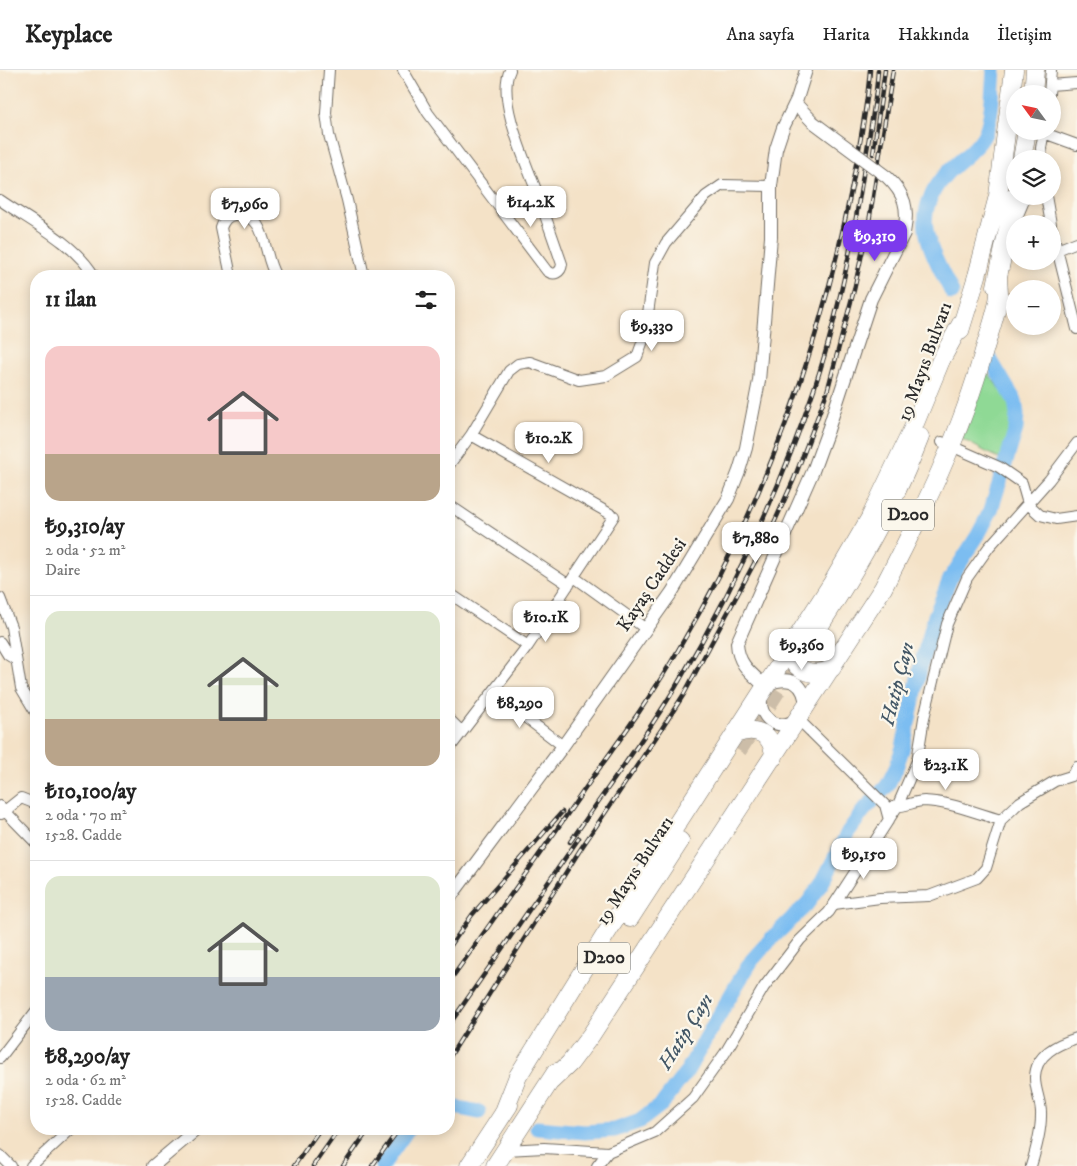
<!DOCTYPE html>
<html lang="tr">
<head>
<meta charset="utf-8">
<style>
	:root { --surface:#fff; --page:#f2f2f2; --text:#222; --muted:#767676; --line:#e0e0e0; --accent:#7c3aed }
	body { margin:0; font-family:"IM FELL DW Pica",serif; background:var(--page); color:var(--text); height:100vh; display:flex; flex-direction:column; font-size:19px; white-space:nowrap }
	* { box-sizing:border-box; margin:0 }
	p { font-size:16px; color:var(--muted) }
	.icon { flex:none; width:28px; height:28px; fill:none; stroke:currentColor; stroke-width:2; stroke-linecap:round; stroke-linejoin:round }
	.map { position:relative; flex:1; overflow:hidden }
	.details { position:absolute; left:30px; top:200px; width:425px; height:865px; display:flex; flex-direction:column; background:var(--surface); border-radius:20px; box-shadow:0 2px 12px #0003 }
	.details>* { flex:none }
	.needle { width:32px; rotate:303deg }
	.controls { position:absolute; left:1006px; top:15px; display:grid; gap:10px }
	.controls a { display:grid; place-items:center; width:55px; height:55px; border-radius:50%; background:var(--surface); box-shadow:0 2px 12px #0003; font-size:25px }
	.price { position:absolute; translate:-50% -42px; padding:0 11px; border-radius:10px; background:#fff; color:#222; font-size:16px; line-height:32px; filter:drop-shadow(0 1px 2px #0008) }
	.price::after { content:''; position:absolute; left:50%; top:30px; width:15px; height:11px; margin-left:-8px; background:inherit; clip-path:polygon(0 0,100% 0,50% 100%) }
	.price.selected { background:var(--accent); color:#fff }
	ul { padding:0; list-style:none }
	li { display:grid; align-content:center; gap:10px; height:265px; padding:0 15px }
	li+li { border-top:1px solid var(--line) }
	li span { display:grid; place-items:center; height:155px; border-radius:15px; color:#555 }
	li>.icon { margin-inline-start:auto }
	span .icon { width:90px; height:90px; fill:#fffc; stroke-width:1 }
	li b { font-size:21px }
	h2 { display:flex; justify-content:space-between; align-items:center; height:60px; padding:0 15px; font-size:21px }
	header { display:flex; align-items:center; gap:30px; box-sizing:border-box; height:70px; padding:0 25px; background:var(--surface); border-bottom:1px solid var(--line) }
	header strong { font-size:24px }
	nav { display:flex; gap:28px; margin-inline-start:auto; font-size:18px }
	.map>svg:first-child { display:block }
	.green { fill:#8fd995; stroke:#5d8260 }
	.lines { fill:none; stroke-linecap:round; stroke-linejoin:round }
	.river { stroke:#7bbdf1; stroke-width:15 }
	.trunk-tunnel { stroke:#ccbda8; stroke-width:18; stroke-dasharray:18 9; stroke-linecap:butt }
	.minor-casing { stroke:#716b62; stroke-width:12 }
	.tertiary-casing { stroke:#716b62; stroke-width:14 }
	.trunk-casing { stroke:#716b62; stroke-width:19 }
	.minor { stroke:#fff; stroke-width:10 }
	.tertiary { stroke:#fff; stroke-width:12 }
	.trunk { stroke:#fff; stroke-width:18 }
	.rail-casing { stroke:#2b2b2b; stroke-width:4.5 }
	.rail { stroke:#fbf7ec; stroke-width:2.5; stroke-dasharray:8; stroke-linecap:butt }
	.tertiary-bridge-casing { stroke:#716b62; stroke-width:14; stroke-linecap:butt }
	.tertiary-bridge { stroke:#fff; stroke-width:12 }
	.labels { text-anchor:middle; dominant-baseline:central; stroke-width:4.5; stroke-linejoin:round; paint-order:stroke }
	.shield { fill:#fbf7ec; stroke:#696865; stroke-width:1 }
	.shield-label { font-size:18px; font-weight:bold; fill:#2b2b2b }
	.street-label { font-size:19px; fill:#2b2b2b; stroke:#fbf7ec }
	.water-label { font-size:20px; font-style:italic; fill:#435766; stroke:#fbf7ec }
</style>
</head>
<body>
<header>
<strong>Keyplace</strong>
<nav><a>Ana sayfa</a><a>Harita</a><a>Hakkında</a><a>İletişim</a></nav>
</header>
<div class="map">
<svg width="1077" height="1096" viewBox="0 0 1077 1096">
	<rect width="100%" height="100%" fill="#fbf7ec"/>
	<filter id="ink" filterUnits="userSpaceOnUse"><feTurbulence type="fractalNoise" baseFrequency=".02" numOctaves="2"/><feDisplacementMap in="SourceGraphic" scale="10" xChannelSelector="R" yChannelSelector="G"/><feConvolveMatrix kernelMatrix="1 2 1 2 8 2 1 2 1" color-interpolation-filters="sRGB"/></filter>
	<filter id="wash" filterUnits="userSpaceOnUse"><feTurbulence type="fractalNoise" baseFrequency=".0096" numOctaves="4" result="noise"/><feDisplacementMap in="SourceGraphic" scale="20" xChannelSelector="R" yChannelSelector="G"/><feGaussianBlur stdDeviation="1.12" result="paint"/><feColorMatrix in="noise" values="0 0 0 0 0 0 0 0 0 0 0 0 0 0 0 0 0 1.4 0 .05"/><feComposite in="paint" operator="in"/></filter>
	<g filter="url(#wash)">
		<rect width="100%" height="100%" fill="#f4e2c7"/>
		<path class="green" d="M987,302L1011,334L1013,356L1003,391L962,369Z"/>
		<g class="lines">
			<path class="river" d="M952,223C930,177 907,146 948,102C959,90 975,81 983,67C993,51 992,19 994,0
				M449,1036L479,1042
				M537,1058L584,1062L615,1060L640,1051L662,1034L687,1001L736,916L752,890L771,869L807,834L822,813L848,762L864,740L887,716L896,698L903,677L921,595L935,546L950,509L978,465L991,440L1016,359L1017,344L1015,331L990,289
				M382,1096L408,1059"/>
		</g>
	</g>
	<g filter="url(#ink)">
		<g class="lines">
			<path class="trunk-tunnel" d="M811,613L827,586
				M738,680L807,574"/>
			<defs>
				<path id="minor" d="M329,0L326,43L329,65L347,130L364,206
					M403,0L428,43L547,201C554,206 561,203 562,194C554,171 546,148 538,125C527,95 496,29 510,0
					M1050,15L1077,13
					M1049,24L1051,0
					M1044,63L1077,75
					M1042,89L1041,78L1044,61
					M1046,126L1051,154
					M0,130C30,151 75,173 94,206
					M1018,145L1026,126
					M1052,159L1077,259
					M1057,180L1077,172
					M231,206L221,158C223,152 226,146 234,145C269,141 262,186 276,206
					M942,372L999,397L1022,413L1028,434L1040,445L1056,449L1077,446
					M449,395L471,365L509,301L518,294L530,292L579,310L606,306L637,287L645,265L655,193L666,173L706,126L722,115L771,116
					M449,435L569,515
					M574,507L646,559
					M449,523L528,576
					M0,528L11,557L21,618L36,643
					M0,572L8,585L16,590
					M493,623L563,676
					M449,649L462,662
					M798,649L885,735L889,750
					M449,679L528,576L614,446L471,365
					M0,736L36,773
					M893,736C904,738 914,731 924,731C951,732 975,743 1001,750
					M1,744L21,728L36,734
					M834,834L880,828L929,826L977,808L986,798L1001,750L1020,732L1055,711L1071,706L1077,697
					M0,988L36,941
					M506,1080L544,1078L608,1082L655,1062L693,1028L725,983L764,917L800,870L829,842L897,737L917,691L924,648L947,554L967,508L989,477L1049,410L1077,373
					M0,1085L11,1096
					M31,1096L71,1059
					M597,1096L608,1082
					M1031,1096C1036,1080 1041,1063 1041,1046C1042,1033 1035,1021 1035,1008C1035,984 1058,974 1077,968"/>
				<path id="tertiary" d="M795,33L813,52
					M768,614C790,605 805,612 806,637
					M766,617C751,603 738,595 737,573L813,401L828,360
					M761,624C758,648 776,663 798,649
					M449,829L563,676L672,522L728,429L739,401L746,378L759,311L771,167V116L776,79L783,58L797,29L806,0
					M153,1096L197,1059"/>
				<path id="trunk" d="M1033,24L1035,0
					M1022,89L1027,61
					M996,216L1015,126
					M960,261L977,206L998,126L1014,0
					M813,566C854,503 893,437 920,367
					M793,574C785,599 814,610 832,598
					M735,664C756,656 773,663 774,687
					M630,848L680,771
					M551,1011L570,993L591,965L883,518C923,441 961,364 984,281C989,263 997,243 999,225C999,219 998,212 998,206
					M503,1044L518,1006L604,867L831,515L870,448L913,358L941,290L963,250
					M469,1096L509,1035
					M495,1096L556,1002"/>
			</defs>
			<use href="#minor" class="minor-casing"/>
			<use href="#tertiary" class="tertiary-casing"/>
			<use href="#trunk" class="trunk-casing"/>
			<use href="#minor" class="minor"/>
			<use href="#tertiary" class="tertiary"/>
			<use href="#trunk" class="trunk"/>
			<defs>
				<path id="rail" d="M873,84L885,0
					M570,772C605,721 643,671 675,618C731,524 779,423 814,319C837,250 852,177 863,105C868,70 876,35 878,0
					M449,878L472,845L562,742
					M449,912C497,844 546,776 593,707C624,664 655,621 681,575C764,435 821,275 852,116C859,78 867,39 870,0
					M449,955L579,768
					M449,988L580,780L661,660L684,624L764,475L794,409L827,322L854,220L869,152L893,0
					M294,1096L320,1059
					M313,1096L339,1059
					M343,1096L369,1059
					M372,1096L399,1059"/>
			</defs>
			<use href="#rail" class="rail-casing"/>
			<use href="#rail" class="rail"/>
			<defs>
				<path id="tertiary-bridge" d="M813,52L887,107C905,124 909,138 904,163L871,229L828,360"/>
			</defs>
			<use href="#tertiary-bridge" class="tertiary-bridge-casing"/>
			<use href="#tertiary-bridge" class="tertiary-bridge"/>
		</g>
	</g>
	<g class="labels">
		<g class="shield">
			<rect x="882" y="429.5" width="52" height="31" rx="4"/>
			<rect x="578" y="872.5" width="52" height="31" rx="4"/>
		</g>
		<g class="shield-label">
			<text x="908" y="445">D200</text>
			<text x="604" y="888">D200</text>
		</g>
		<g class="street-label">
			<text transform="translate(925 292) rotate(-70)">19 Mayıs Bulvarı</text>
			<text transform="translate(652 515) rotate(-56)">Kayaş Caddesi</text>
			<text transform="translate(635 801) rotate(-57)">19 Mayıs Bulvarı</text>
		</g>
		<g class="water-label">
			<text transform="translate(898 614) rotate(-76)">Hatip Çayı</text>
			<text transform="translate(686 962) rotate(-58)">Hatip Çayı</text>
		</g>
	</g>
</svg>
<div class="controls">
<a><svg class="needle" viewBox="-14 -14 28 28"><path d="M0-13l5 13h-10z" fill="#e53935"/><path d="M0 13l5-13h-10z" fill="#767676"/></svg></a>
<a><svg class="icon" aria-label="layers" viewBox="0 0 24 24"><path d="M12 4l9 5-9 5-9-5zM3 14l9 5 9-5"/></svg></a>
<a>+</a>
<a>−</a>
</div>
<b class="price" style="left:531px;top:158px">₺14.2K</b>
<b class="price" style="left:245px;top:160px">₺7,960</b>
<b class="price selected" style="left:875px;top:192px">₺9,310</b>
<b class="price" style="left:652px;top:282px">₺9,330</b>
<b class="price" style="left:549px;top:394px">₺10.2K</b>
<b class="price" style="left:756px;top:494px">₺7,880</b>
<b class="price" style="left:546px;top:573px">₺10.1K</b>
<b class="price" style="left:802px;top:601px">₺9,360</b>
<b class="price" style="left:520px;top:659px">₺8,290</b>
<b class="price" style="left:946px;top:721px">₺23.1K</b>
<b class="price" style="left:864px;top:810px">₺9,150</b>
<section class="details">
<h2>11 ilan<svg class="icon" aria-label="filters" viewBox="0 0 24 24"><path d="M4 7h16M4 17h16"/><circle cx="9" cy="7" r="2"/><circle cx="15" cy="17" r="2"/></svg></h2>
<ul>
<li><span style="background:linear-gradient(#f6c9c9 70%,#b9a48a 0)"><svg class="icon" aria-label="home" viewBox="0 0 24 24"><path d="M3 11l9-7 9 7M6 9v11h12V9"/></svg></span><div><b>₺9,310/ay</b><p>2 oda · 52 m²</p><p>Daire</p></div></li>
<li><span style="background:linear-gradient(#dfe7d0 70%,#b9a48a 0)"><svg class="icon" aria-label="home" viewBox="0 0 24 24"><path d="M3 11l9-7 9 7M6 9v11h12V9"/></svg></span><div><b>₺10,100/ay</b><p>2 oda · 70 m²</p><p>1528. Cadde</p></div></li>
<li><span style="background:linear-gradient(#dfe7d0 65%,#9aa5b1 0)"><svg class="icon" aria-label="home" viewBox="0 0 24 24"><path d="M3 11l9-7 9 7M6 9v11h12V9"/></svg></span><div><b>₺8,290/ay</b><p>2 oda · 62 m²</p><p>1528. Cadde</p></div></li>
</ul>
</section>
</div>
</body>
</html>
